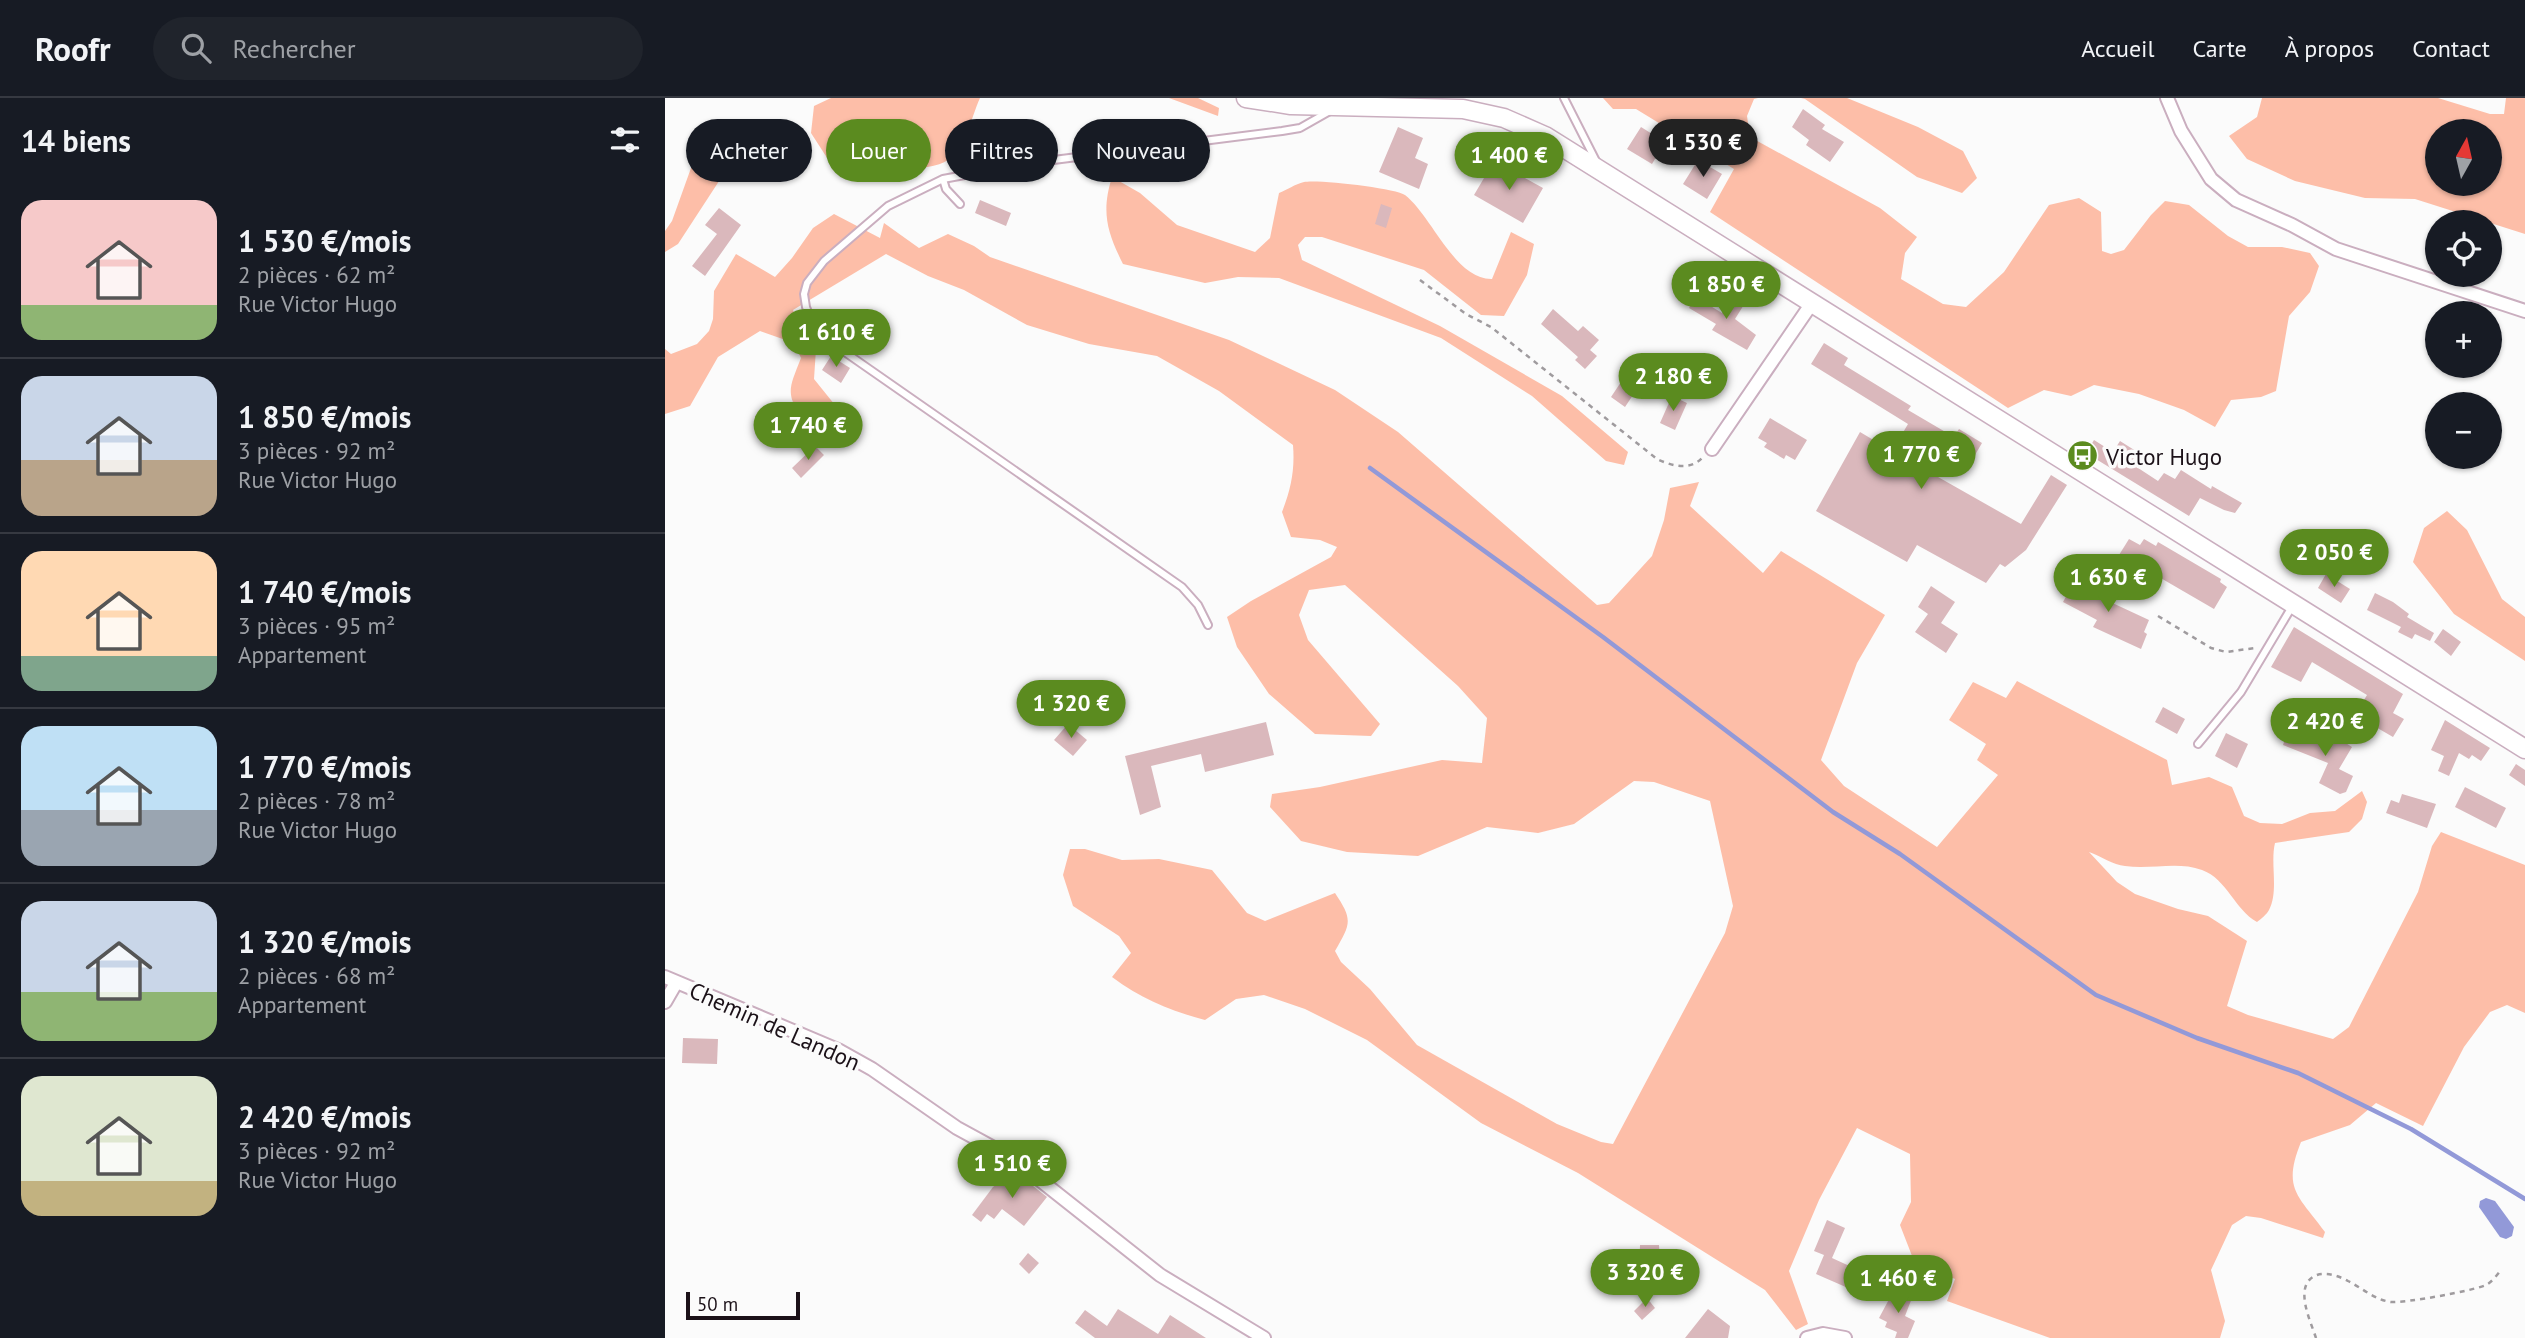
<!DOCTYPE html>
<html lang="fr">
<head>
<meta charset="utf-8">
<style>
	:root { --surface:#171b24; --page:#20242c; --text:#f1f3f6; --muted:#9ea1a6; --line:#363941; --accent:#5b8b1f }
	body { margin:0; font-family:"PT Sans",sans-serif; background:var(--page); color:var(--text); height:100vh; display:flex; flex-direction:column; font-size:26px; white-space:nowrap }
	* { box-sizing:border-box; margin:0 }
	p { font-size:23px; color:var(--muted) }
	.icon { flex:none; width:38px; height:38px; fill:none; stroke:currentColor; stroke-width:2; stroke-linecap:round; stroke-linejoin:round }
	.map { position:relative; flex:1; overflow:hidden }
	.sheet { display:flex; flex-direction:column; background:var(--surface); width:665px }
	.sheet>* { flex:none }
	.banner { position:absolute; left:21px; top:21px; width:665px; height:63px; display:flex; gap:14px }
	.needle { width:46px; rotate:8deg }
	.fabs { position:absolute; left:1760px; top:21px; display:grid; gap:14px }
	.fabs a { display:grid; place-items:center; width:77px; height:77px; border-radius:50%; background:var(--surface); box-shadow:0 2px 5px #0004; font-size:35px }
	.scale { position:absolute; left:21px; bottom:18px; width:114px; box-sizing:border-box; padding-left:7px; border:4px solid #1b1118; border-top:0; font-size:19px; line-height:24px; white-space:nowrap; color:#1b1118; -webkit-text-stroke:5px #fbfbfb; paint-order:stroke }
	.price { position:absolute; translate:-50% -60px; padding:0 16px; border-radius:24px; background:var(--accent); color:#fff; font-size:23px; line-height:46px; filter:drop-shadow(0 2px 4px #0008) }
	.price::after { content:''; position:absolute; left:50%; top:42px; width:21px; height:16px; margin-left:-10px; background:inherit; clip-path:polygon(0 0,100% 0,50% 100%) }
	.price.on { background:#222; color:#fff }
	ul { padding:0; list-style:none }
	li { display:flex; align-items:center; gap:21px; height:175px; padding:0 21px }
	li+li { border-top:2px solid var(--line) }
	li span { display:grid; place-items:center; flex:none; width:196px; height:140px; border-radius:21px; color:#555 }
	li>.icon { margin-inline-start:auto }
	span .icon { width:84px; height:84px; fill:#fffc; stroke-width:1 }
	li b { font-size:30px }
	h2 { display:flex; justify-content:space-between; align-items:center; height:84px; padding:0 21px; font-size:30px }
	.chip { padding:0 24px; border-radius:32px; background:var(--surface); box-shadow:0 2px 5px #0004; font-size:24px; line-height:63px }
	.chip.on { background:var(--accent); color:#fff }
	header { display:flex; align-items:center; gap:42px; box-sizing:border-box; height:98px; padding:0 35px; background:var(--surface); border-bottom:2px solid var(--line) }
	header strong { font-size:33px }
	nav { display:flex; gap:38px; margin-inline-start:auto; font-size:24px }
	.search { width:490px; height:63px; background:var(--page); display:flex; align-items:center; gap:18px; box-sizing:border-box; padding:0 24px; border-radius:38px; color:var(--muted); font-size:26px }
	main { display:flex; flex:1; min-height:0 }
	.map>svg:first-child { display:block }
	.green { fill:#fdbea8; fill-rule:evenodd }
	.water { fill:#9299d8 }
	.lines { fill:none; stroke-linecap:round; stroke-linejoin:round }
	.stream { stroke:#9299d8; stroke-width:4.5 }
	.building { fill:#dab8bc }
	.service-casing { stroke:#caaebf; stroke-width:10 }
	.minor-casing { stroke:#caaebf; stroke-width:16 }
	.secondary-casing { stroke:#caaebf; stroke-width:21 }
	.path { stroke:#9f9b9e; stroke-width:2.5; stroke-dasharray:5 5; stroke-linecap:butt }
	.service { stroke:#fff; stroke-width:6 }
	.minor { stroke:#fff; stroke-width:12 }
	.secondary { stroke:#fff; stroke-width:18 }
	.labels { text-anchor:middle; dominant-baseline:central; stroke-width:7; stroke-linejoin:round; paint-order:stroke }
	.poi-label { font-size:23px; fill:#1b1118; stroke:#fbfbfb; text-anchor:start }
	.street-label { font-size:23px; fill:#1b1118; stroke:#fbfbfb }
</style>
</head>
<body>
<header>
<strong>Roofr</strong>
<div class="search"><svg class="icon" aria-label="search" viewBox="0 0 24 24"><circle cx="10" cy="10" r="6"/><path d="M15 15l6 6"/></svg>Rechercher</div>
<nav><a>Accueil</a><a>Carte</a><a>À propos</a><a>Contact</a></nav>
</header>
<main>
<section class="sheet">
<h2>14 biens<svg class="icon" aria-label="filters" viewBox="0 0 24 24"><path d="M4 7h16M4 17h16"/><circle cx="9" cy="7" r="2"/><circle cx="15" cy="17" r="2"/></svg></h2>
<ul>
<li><span style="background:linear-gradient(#f6c9c9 75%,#8fb573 0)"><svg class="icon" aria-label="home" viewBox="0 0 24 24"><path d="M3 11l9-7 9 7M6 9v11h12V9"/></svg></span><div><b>1 530 €/mois</b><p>2 pièces · 62 m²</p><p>Rue Victor Hugo</p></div></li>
<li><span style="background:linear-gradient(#c9d6e8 60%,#b9a48a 0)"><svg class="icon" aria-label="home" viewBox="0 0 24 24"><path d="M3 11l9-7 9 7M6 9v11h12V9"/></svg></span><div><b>1 850 €/mois</b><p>3 pièces · 92 m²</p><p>Rue Victor Hugo</p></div></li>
<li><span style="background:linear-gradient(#ffd9b3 75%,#7fa58c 0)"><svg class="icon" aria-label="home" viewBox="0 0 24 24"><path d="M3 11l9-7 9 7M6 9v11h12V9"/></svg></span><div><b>1 740 €/mois</b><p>3 pièces · 95 m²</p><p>Appartement</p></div></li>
<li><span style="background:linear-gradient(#bfe0f5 60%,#9aa5b1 0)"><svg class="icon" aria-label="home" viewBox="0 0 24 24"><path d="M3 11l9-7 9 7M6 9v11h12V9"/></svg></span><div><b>1 770 €/mois</b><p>2 pièces · 78 m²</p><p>Rue Victor Hugo</p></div></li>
<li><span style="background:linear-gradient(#c9d6e8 65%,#8fb573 0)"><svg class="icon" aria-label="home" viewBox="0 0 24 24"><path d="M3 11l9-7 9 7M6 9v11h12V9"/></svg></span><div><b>1 320 €/mois</b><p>2 pièces · 68 m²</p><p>Appartement</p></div></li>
<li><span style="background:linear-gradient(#dfe7d0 75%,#c2b280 0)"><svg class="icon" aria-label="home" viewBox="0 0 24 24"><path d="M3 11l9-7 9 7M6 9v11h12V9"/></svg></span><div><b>2 420 €/mois</b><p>3 pièces · 92 m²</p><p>Rue Victor Hugo</p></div></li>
</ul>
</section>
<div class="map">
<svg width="1860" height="1240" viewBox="0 0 1860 1240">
	<rect width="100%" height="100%" fill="#fbfbfb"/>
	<path class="green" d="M166,0H315C306,20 301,48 283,62C262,77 192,69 166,66L146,35L149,8Z
		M504,0H533L554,10L553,18Z
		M938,0H1093L1089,1L1082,18L1085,39L1215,110L1252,139L1240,155L1236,181L1278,206L1301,209L1339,174L1384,107L1414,100L1436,114L1437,153L1446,156L1459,152L1486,117L1500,103L1524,107L1563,138L1583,149H1617L1645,155L1654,168L1645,194L1624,218L1611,293L1596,299L1566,302L1550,329L1519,312L1474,296L1429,287L1406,298L1379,292L1343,310L1045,114L1069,71L971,11H948Z
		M1136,0H1182L1253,29L1298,53L1312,80L1297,95L1252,79L1140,1Z
		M1597,0H1773L1825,16H1839L1841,0H1860V136L1750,101L1700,100L1630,83L1582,61L1564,38L1592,19ZM1773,33H1825V86H1773Z
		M48,56L61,60L58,77L13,146L0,154V133L7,123L26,70Z
		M447,79L475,95L512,127L590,154L605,140L614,95C622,92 630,86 639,84C651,81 731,90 740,97C767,118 790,182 827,181L846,134L869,146L862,177L839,218L816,217L759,172L657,139H640L633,147L637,162L775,228L897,298L963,354L959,367L941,363L867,298L776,240L614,180L573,179L540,185L458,166C442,134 436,114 447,79Z
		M169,116L215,140L219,125L254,150L283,136L309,148L325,159L564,242L670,292L733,334L932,507L944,505L987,458L999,422L1005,390L1034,384L1025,408L1098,475L1116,453L1220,517L1192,565L1156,662L1179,688L1272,749L1333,677L1312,662L1321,646L1284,622L1308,584L1341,600L1352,583L1502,662L1507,687L1544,679L1567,689L1579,718L1595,725L1617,726L1645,715L1670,713L1697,693L1702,704L1697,721L1684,734L1610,745C1605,766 1614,793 1604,812C1602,816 1596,821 1592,824C1570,812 1562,781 1537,772C1512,763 1485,772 1460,768C1448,767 1436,758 1424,754L1452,784L1470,796L1513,811L1543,818L1582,843L1562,908L1583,917L1668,941L1684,929L1753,794L1767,748L1776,734L1860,767V915L1842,907L1825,914L1799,949L1758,1028L1711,1005L1685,1027L1636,1044C1617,1091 1633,1097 1660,1134L1658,1140L1596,1120L1581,1118L1567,1127L1546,1172L1560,1223L1555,1240H1385L1282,1203L1290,1181L1249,1163L1235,1127L1246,1104L1245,1056L1192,1030L1154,1102L1124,1173L1143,1226L1131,1232L1100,1192L913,1075L816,1025L702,942L640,911L599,897L571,901L540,922C506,913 476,901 447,879L466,855L454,838L408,808L398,777L405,751H420L457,762L494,761L547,772L582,815L600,823L670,795C688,822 686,825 670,853L676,864L705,891L752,947L892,1026L936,1044L948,1046L1060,835L1068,808L1045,703L989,684L969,683L909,726L873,735L822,729L753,758L682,754L636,743L605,709L607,696L655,689L777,662L817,665L822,620L793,588L680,487L644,492L634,517L643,542L715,626L706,638L650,636L604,596L572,549L562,519L586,503L666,459L672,449L655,442L626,439L617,414C626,391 630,372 628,347L554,293L492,258L424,246L362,227L299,192L263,178L221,156L128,212L139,238L151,251L149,281L178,317L167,330L141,326C120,296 123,293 136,260L129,245L95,233L53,259L25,308L0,316V251L6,256L32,246L44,233L48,221L49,193L71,156L110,179L127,160L148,130Z
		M1782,413L1802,432L1837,501L1860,519V563L1789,516L1748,464L1759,430Z"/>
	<path class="water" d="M1821,1100L1830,1103L1849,1129L1847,1138L1841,1141L1835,1139L1814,1109L1815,1103Z"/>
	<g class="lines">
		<path class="stream" d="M705,370L938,539L1168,714L1235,756L1431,897L1532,940L1633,975L1746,1031L1860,1101"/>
	</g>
	<path class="building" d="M1138,11L1160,27L1157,31L1179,44L1165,64L1141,47L1144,42L1127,29Z
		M733,29L758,40L750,60L763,66L754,91L714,74Z
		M976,29L1000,44L987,66L962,51Z
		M1033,62L1057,76L1042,101L1018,86Z
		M829,63L878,90L858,125L809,97Z
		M315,102L346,115L341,128L310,115Z
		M716,106L727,110L721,130L710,126Z
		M54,110L76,127L40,178L27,168L52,136L40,127Z
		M1068,197L1080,205L1070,221L1091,237L1082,252L1047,232L1051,226L1024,210L1031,199L1057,215Z
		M888,211L913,233L918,228L934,242L925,252L932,258L920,271L910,262L913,259L876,226Z
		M1159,245L1183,260L1179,267L1246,308L1243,312L1289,339L1294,331L1317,345L1307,362L1282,349L1266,375L1356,426L1386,377L1402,387L1361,452L1340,469L1335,466L1321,485L1252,447L1242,464L1151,413L1195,334L1227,353L1243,326L1146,266Z
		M166,258L185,270L176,285L157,272Z
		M962,275L976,285L960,309L946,299Z
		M1007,298L1022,305L1010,332L995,325Z
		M1105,320L1142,342L1130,362L1121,357L1119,361L1099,349L1102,345L1093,340Z
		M1429,342L1448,354L1455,343L1474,355L1467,366L1493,383L1499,375L1510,381L1516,372L1546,391L1547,388L1577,405L1570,415L1559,412L1535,400L1524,418L1421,355Z
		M150,348L159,357L136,380L127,370Z
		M1464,441L1475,447L1479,441L1491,448L1493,444L1556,481L1555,484L1562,489L1549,511L1487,475L1480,487L1459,474L1465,464L1454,457Z
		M1661,476L1685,491L1676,505L1653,490Z
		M1411,480L1443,498L1441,502L1484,522L1479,534L1482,536L1476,551L1428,529L1432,522L1398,504Z
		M1266,488L1290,504L1276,525L1293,536L1281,555L1250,534L1263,516L1253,509Z
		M1710,495L1728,504L1744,516L1742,519L1769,535L1765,543L1750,536L1747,541L1733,534L1736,529L1702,512Z
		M1629,529L1738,596L1728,615L1739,621L1728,639L1690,617L1702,597L1647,564L1636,584L1606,569Z
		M1778,531L1796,544L1786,558L1769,544Z
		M1498,609L1520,621L1512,636L1490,624Z
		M1780,622L1825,650L1816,663L1807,657L1804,661L1794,655L1784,678L1773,673L1779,658L1766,652Z
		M601,624L609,657L540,674L536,656L486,668L496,709L475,717L460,658Z
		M403,626L422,642L408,658L389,642Z
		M1623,632L1656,644L1661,637L1674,645L1676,642L1687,649L1674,671L1688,678L1681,694L1675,696L1654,685L1663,665L1618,647Z
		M1561,635L1583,646L1572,670L1550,658Z
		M1851,666L1860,672V688L1844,677Z
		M1800,689L1841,710L1831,730L1790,709Z
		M1737,696L1771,706L1762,730L1721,715L1726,702L1734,705Z
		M18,940L53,941L52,966L17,965Z
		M348,1072L382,1099L359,1128L337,1111L329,1121L322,1116L316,1124L307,1117L328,1089L332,1086L335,1088Z
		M1162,1122L1180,1130L1167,1160L1191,1171L1183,1190L1151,1176L1159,1157L1149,1153Z
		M975,1147H994L996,1176H994L993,1186H979L980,1178L974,1177Z
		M363,1155L374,1165L364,1176L354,1166Z
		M1229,1192L1247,1200L1240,1218L1250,1223L1243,1240H1230L1232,1234L1220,1229L1222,1224L1214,1220Z
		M982,1200L990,1210L977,1222L969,1213Z
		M453,1211L493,1236L505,1217L541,1240H430L410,1225L420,1212L442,1228Z
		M1043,1211L1065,1228L1063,1240H1020Z"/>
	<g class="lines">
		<defs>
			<path id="service" d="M899,0L931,63
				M278,81L281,91L295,106
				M543,527L533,507L517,489L174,250L147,224L141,209L139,196L142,185L159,163L223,108L278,81L365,65L617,33L635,30L665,13
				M1533,646L1576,594L1628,507"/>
			<path id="minor" d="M1502,0L1516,33L1546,81L1571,102L1627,127L1671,151L1860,213
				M1047,351L1147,205
				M0,879L173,952L207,971L292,1030L347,1060L495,1177L599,1240
				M0,904L11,885
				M1142,1240L1158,1236L1180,1240"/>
			<path id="secondary" d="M581,0L626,7L798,11L839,20L880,38L1860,651"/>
		</defs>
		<use href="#service" class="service-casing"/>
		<use href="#minor" class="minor-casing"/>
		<use href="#secondary" class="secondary-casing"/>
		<path class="path" d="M755,182L801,216L826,229L992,361C1007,368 1025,373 1037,360
			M1493,518L1546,550L1561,554L1590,550
			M1651,1240C1646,1224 1627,1186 1652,1177C1662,1174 1674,1178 1683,1183C1697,1190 1710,1202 1726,1204C1741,1205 1807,1193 1821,1187C1827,1184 1832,1177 1836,1172"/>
		<use href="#service" class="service"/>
		<use href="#minor" class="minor"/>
		<use href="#secondary" class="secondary"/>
	</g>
	<defs>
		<symbol id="bus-disc" viewBox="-11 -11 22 22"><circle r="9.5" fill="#5b8b1f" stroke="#fbfbfb"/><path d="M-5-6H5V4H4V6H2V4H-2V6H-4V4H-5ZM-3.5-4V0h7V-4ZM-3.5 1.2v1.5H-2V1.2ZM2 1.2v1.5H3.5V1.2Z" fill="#fff"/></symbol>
	</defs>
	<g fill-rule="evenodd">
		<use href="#bus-disc" x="1400" y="340" width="35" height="35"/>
	</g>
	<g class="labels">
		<g class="poi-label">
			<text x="1441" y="358">Victor Hugo</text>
		</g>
		<g class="street-label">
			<text transform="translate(110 928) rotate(24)">Chemin de Landon</text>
		</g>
	</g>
</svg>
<div class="fabs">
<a><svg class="needle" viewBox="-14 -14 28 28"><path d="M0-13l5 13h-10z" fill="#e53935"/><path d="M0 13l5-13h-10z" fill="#9ea1a6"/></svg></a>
<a><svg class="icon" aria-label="locate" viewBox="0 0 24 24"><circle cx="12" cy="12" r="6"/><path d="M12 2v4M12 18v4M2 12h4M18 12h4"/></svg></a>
<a>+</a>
<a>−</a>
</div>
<div class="scale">50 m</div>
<b class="price on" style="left:1038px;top:81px">1 530 €</b>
<b class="price" style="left:844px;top:94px">1 400 €</b>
<b class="price" style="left:1061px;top:223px">1 850 €</b>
<b class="price" style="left:171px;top:271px">1 610 €</b>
<b class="price" style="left:1008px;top:315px">2 180 €</b>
<b class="price" style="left:143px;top:364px">1 740 €</b>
<b class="price" style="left:1256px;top:393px">1 770 €</b>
<b class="price" style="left:1669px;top:491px">2 050 €</b>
<b class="price" style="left:1443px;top:516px">1 630 €</b>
<b class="price" style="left:406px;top:642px">1 320 €</b>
<b class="price" style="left:1660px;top:660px">2 420 €</b>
<b class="price" style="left:347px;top:1102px">1 510 €</b>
<b class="price" style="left:980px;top:1211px">3 320 €</b>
<b class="price" style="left:1233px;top:1217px">1 460 €</b>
<div class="banner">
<a class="chip">Acheter</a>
<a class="chip on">Louer</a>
<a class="chip">Filtres</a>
<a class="chip">Nouveau</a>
</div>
</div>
</main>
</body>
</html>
